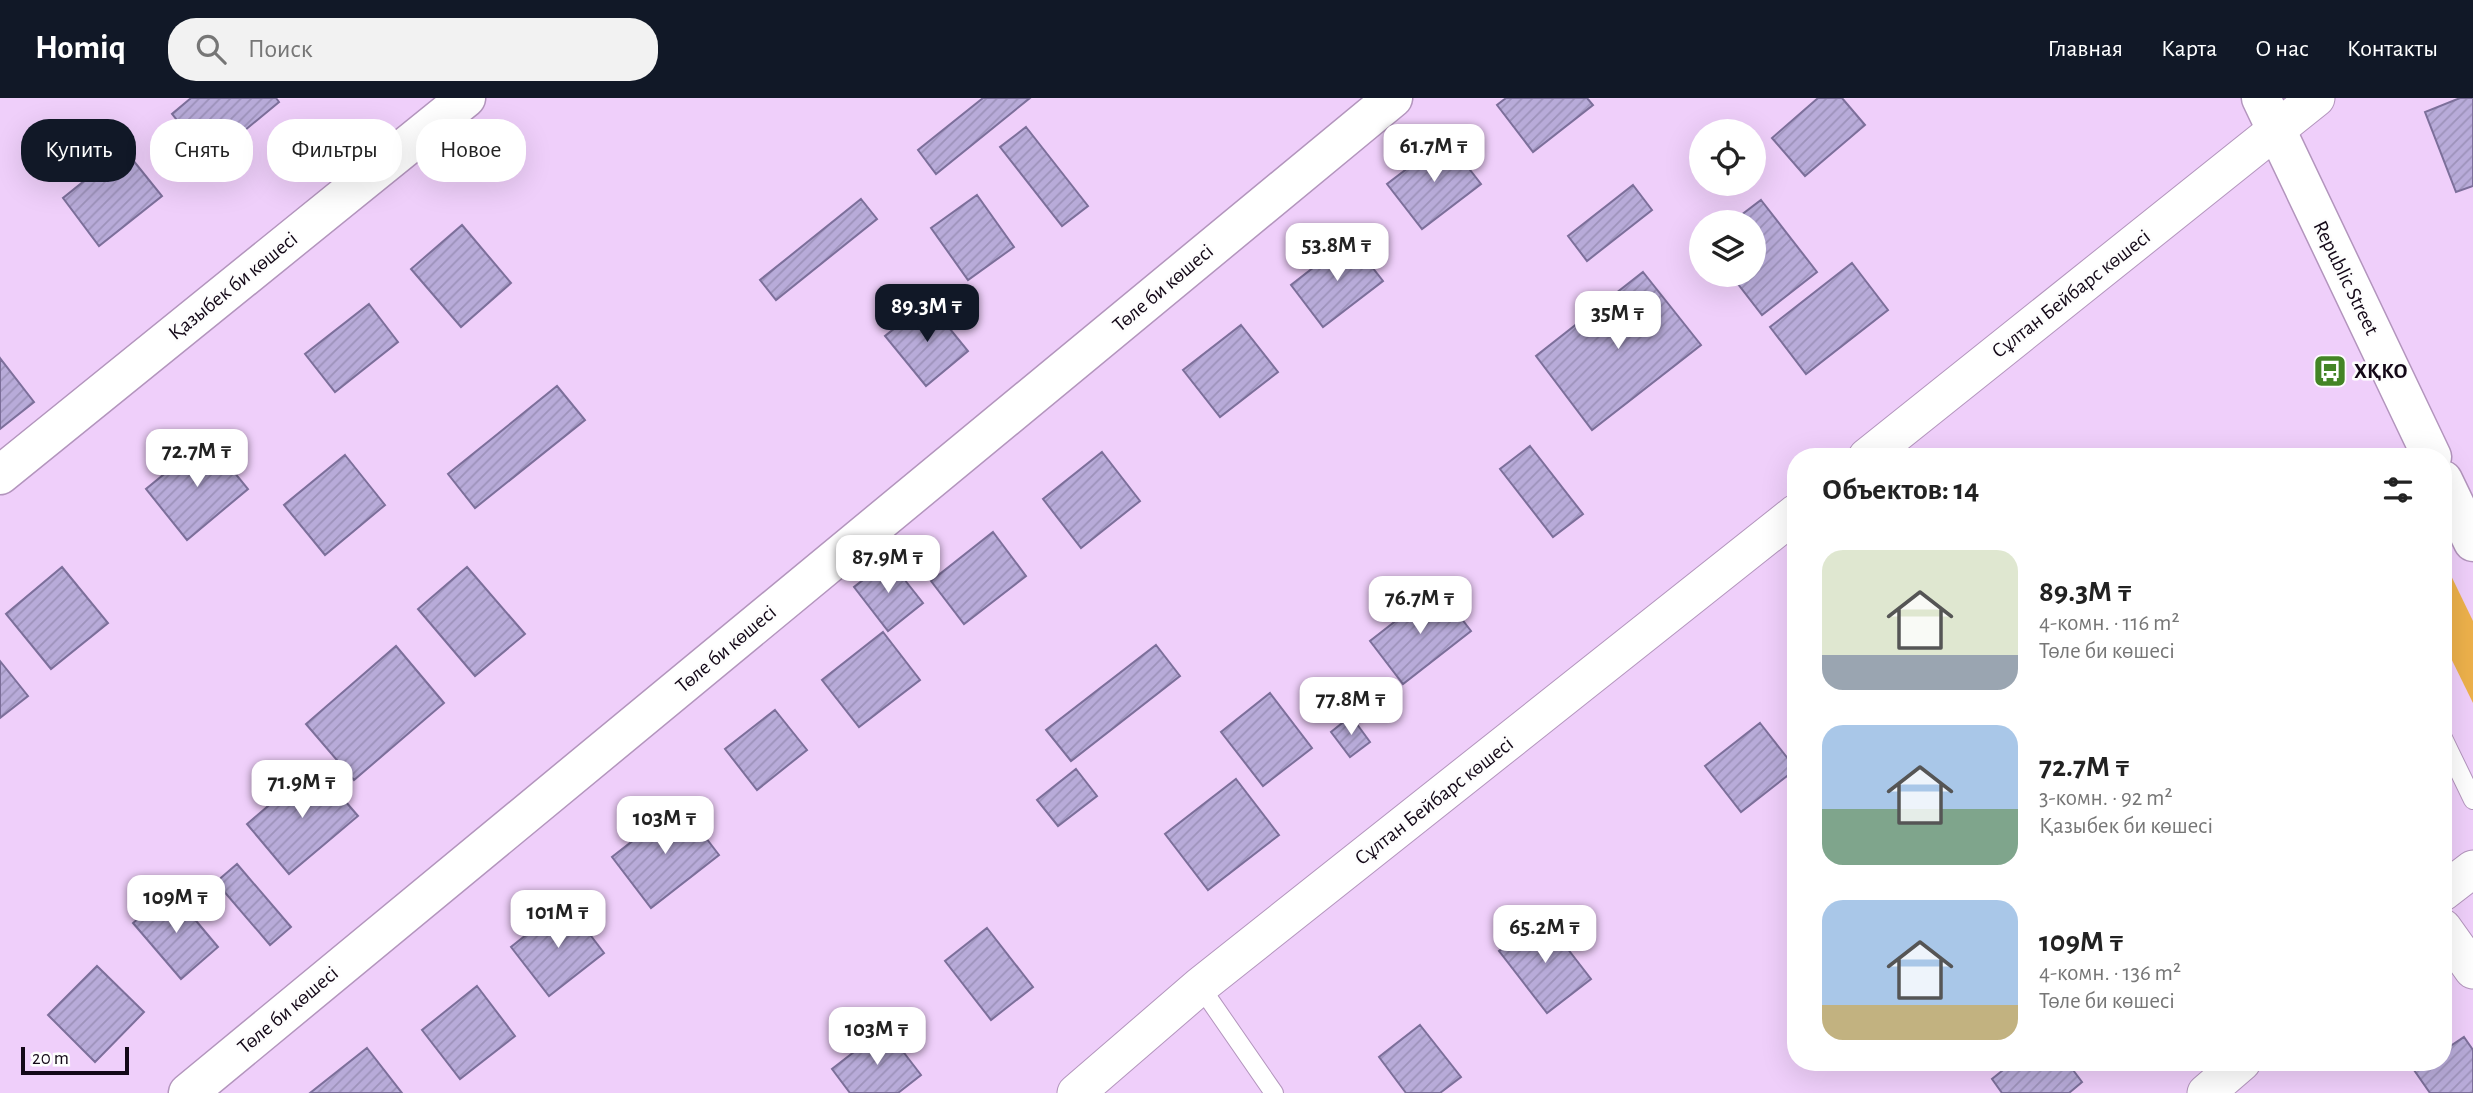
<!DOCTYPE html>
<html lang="ru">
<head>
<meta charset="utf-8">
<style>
	:root { --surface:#fff; --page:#f2f2f2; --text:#222; --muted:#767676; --accent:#111827 }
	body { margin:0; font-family:"Alegreya Sans",sans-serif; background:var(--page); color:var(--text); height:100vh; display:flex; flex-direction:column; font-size:26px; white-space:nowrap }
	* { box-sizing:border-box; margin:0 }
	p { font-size:23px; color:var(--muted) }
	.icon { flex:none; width:38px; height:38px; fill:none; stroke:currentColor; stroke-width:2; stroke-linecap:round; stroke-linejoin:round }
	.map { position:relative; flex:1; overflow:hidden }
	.details { position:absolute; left:1787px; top:350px; width:665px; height:623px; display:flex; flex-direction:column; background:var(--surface); border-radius:28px; box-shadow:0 7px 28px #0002 }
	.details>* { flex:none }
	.top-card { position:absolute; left:21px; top:21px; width:665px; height:63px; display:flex; gap:14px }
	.tools { position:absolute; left:1689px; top:21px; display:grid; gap:14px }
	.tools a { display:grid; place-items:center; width:77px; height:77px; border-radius:50%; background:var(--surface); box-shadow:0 7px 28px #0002; font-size:35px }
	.scale { position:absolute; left:21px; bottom:18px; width:108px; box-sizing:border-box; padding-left:7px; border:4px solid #130817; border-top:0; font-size:19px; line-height:24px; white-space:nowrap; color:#130817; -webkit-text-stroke:5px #fdfdfd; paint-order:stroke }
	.price { position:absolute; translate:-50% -60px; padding:0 16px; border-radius:14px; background:#fff; color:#222; font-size:23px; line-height:46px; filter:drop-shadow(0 2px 4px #0008) }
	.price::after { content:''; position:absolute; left:50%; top:42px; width:21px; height:16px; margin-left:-10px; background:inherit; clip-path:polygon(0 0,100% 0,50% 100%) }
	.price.current { background:var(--accent); color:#fff }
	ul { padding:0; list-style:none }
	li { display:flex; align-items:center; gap:21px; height:175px; padding:0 35px }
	li span { display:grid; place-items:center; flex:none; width:196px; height:140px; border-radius:21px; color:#555 }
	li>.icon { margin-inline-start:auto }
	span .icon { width:84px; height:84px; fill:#fffc; stroke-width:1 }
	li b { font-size:30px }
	h2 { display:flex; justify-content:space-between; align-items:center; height:84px; padding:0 35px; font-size:30px }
	.pill { padding:0 24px; border-radius:28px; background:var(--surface); box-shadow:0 7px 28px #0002; font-size:24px; line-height:63px }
	.pill.current { background:var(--accent); color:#fff }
	header { display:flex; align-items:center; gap:42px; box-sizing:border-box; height:98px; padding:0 35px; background:var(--accent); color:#fff }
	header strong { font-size:33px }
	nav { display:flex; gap:38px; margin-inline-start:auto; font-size:24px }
	.search { width:490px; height:63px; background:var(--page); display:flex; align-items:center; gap:18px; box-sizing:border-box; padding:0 24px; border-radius:28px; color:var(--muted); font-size:26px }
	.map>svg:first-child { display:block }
	.grass { fill:#edb14b }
	.building { fill:url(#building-hatch); stroke:#7c6f9a; stroke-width:2 }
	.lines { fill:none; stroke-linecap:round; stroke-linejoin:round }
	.service-casing { stroke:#b395bd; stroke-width:20 }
	.minor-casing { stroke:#b395bd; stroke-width:39 }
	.tertiary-casing { stroke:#b395bd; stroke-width:41 }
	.secondary-casing { stroke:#b395bd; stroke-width:41 }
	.service { stroke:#fff; stroke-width:18 }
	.minor { stroke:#fff; stroke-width:37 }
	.tertiary { stroke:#fff; stroke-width:38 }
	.secondary { stroke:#fff; stroke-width:38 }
	.labels { text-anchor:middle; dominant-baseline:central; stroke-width:5; stroke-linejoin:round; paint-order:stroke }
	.street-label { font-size:21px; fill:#130817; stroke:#fdfdfd }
	.poi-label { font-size:21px; font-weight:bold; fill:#130817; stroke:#fdfdfd; text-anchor:start }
</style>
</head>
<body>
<header>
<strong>Homiq</strong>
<div class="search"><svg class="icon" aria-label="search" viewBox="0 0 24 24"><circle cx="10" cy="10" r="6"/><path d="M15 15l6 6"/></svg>Поиск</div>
<nav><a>Главная</a><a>Карта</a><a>О нас</a><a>Контакты</a></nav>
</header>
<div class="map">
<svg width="2473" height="995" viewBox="0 0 2473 995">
	<defs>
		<pattern id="building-hatch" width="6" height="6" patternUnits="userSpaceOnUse" patternTransform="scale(1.75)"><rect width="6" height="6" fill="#b8abd9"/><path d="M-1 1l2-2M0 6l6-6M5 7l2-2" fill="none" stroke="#9d92ba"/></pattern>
	</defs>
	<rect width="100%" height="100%" fill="#efcffa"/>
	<path class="grass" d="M2443,461L2473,523V605L2443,544Z"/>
	<path class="building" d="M191,0H276L279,4L209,62L172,16Z
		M983,0H1030L936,76L918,52Z
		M1506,0H1587L1593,7L1533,54L1497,7Z
		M1818,0H1842L1865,27L1805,78L1772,40Z
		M2460,0H2473V88L2456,94L2425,14Z
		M1026,29L1088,108L1062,128L1000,49Z
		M1446,41L1481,86L1422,131L1387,86Z
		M124,51L162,98L99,148L63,100Z
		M1633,87L1652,112L1587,163L1568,138Z
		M977,97L1014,149L968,182L931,130Z
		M861,101L877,121L776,202L760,182Z
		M1761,102L1817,174L1762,217L1731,177H1754V124H1732Z
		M462,127L511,185L461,229L411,171Z
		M1350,141L1383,183L1323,229L1291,187Z
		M1852,165L1888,212L1806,276L1770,229Z
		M1643,174L1701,247L1592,332L1536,258Z
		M928,204L968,253L926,288L885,238Z
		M369,206L398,244L335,294L305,256Z
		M1241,227L1278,274L1220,319L1183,272Z
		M0,260L34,304L0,331Z
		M557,288L585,322L475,410L448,376Z
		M207,341L248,391L187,442L146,391Z
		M1530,348L1583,416L1553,439L1500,371Z
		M1102,354L1140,403L1081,450L1043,401Z
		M345,357L385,407L325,457L284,407Z
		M993,434L1026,478L964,526L931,483Z
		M889,462L923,505L888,533L854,489Z
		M62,469L108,525L51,571L6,516Z
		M467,469L525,536L475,578L418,511Z
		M1438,490L1471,533L1403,586L1370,543Z
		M883,534L920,582L859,629L822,582Z
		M1156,547L1180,578L1071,663L1046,632Z
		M396,548L444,605L354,682L306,626Z
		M0,563L28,598L0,620Z
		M1270,595L1312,650L1263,688L1221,634Z
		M775,612L807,652L757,692L725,651Z
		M1351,618L1370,644L1350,659L1331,634Z
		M1760,625L1796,671L1741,714L1705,668Z
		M315,668L358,718L289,776L247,726Z
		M1076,671L1097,698L1058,728L1037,702Z
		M1236,681L1279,737L1208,792L1165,736Z
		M680,706L719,757L651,810L612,759Z
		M237,766L291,829L270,847L216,784Z
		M171,793L218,849L181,881L133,825Z
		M566,805L604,855L549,898L511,849Z
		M1543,819L1591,881L1547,915L1499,853Z
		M987,830L1033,889L991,922L945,863Z
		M97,868L144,914L95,964L48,917Z
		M477,888L515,938L460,981L422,932Z
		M1420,927L1461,979L1440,995H1406L1379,959Z
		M885,930L921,977L898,995H850L832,971Z
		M2464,939L2473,952V995H2430L2414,972L2426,964H2443V953Z
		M367,950L402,995H310Z
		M2013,964H2067L2082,984L2069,995H2002L1992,981Z"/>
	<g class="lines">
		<defs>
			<path id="service" d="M2443,640L2473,702
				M1200,888L1274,995"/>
			<path id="minor" d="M1867,359L2316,0
				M2443,794L2473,771
				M2443,830L2473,872
				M1076,995L1200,888L1796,415
				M2206,995L2242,964"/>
			<path id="tertiary" d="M0,377L466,0
				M188,995L1393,0"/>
			<path id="secondary" d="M2261,0L2432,359
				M2443,382L2473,444"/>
		</defs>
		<use href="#service" class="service-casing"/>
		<use href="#minor" class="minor-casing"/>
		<use href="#tertiary" class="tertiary-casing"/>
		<use href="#secondary" class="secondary-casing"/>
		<use href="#service" class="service"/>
		<use href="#minor" class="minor"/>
		<use href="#tertiary" class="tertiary"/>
		<use href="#secondary" class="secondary"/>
	</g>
	<defs>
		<symbol id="bus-square" viewBox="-11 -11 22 22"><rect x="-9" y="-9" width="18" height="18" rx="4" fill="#438425" stroke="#fdfdfd"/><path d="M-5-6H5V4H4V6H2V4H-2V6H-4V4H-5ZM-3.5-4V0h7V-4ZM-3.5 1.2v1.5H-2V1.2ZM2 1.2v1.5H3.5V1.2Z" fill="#fff"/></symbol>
	</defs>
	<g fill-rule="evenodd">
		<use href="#bus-square" x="2311" y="254" width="38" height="38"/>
	</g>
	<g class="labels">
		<g class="street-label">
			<text transform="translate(2346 180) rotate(64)">Republic Street</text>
			<text transform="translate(233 188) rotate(-39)">Қазыбек би көшесі</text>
			<text transform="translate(1163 190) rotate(-40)">Төле би көшесі</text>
			<text transform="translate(2071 196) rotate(-38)">Сұлтан Бейбарс көшесі</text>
			<text transform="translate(726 551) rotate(-40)">Төле би көшесі</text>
			<text transform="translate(1434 703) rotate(-38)">Сұлтан Бейбарс көшесі</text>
			<text transform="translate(288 912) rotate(-40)">Төле би көшесі</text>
		</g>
		<g class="poi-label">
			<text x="2354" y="273">ХҚКО</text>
		</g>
	</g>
</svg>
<div class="tools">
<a><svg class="icon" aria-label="locate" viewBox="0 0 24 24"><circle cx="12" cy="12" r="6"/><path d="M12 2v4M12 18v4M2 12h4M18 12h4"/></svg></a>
<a><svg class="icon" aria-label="layers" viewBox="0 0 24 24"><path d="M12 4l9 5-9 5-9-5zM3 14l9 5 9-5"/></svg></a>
</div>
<div class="scale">20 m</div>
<b class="price" style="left:1434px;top:86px">61.7M ₸</b>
<b class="price" style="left:1337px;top:185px">53.8M ₸</b>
<b class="price current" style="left:927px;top:246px">89.3M ₸</b>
<b class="price" style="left:1618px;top:253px">35M ₸</b>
<b class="price" style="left:197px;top:391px">72.7M ₸</b>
<b class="price" style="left:888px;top:497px">87.9M ₸</b>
<b class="price" style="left:1420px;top:538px">76.7M ₸</b>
<b class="price" style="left:1351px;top:639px">77.8M ₸</b>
<b class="price" style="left:302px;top:722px">71.9M ₸</b>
<b class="price" style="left:665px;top:758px">103M ₸</b>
<b class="price" style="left:176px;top:837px">109M ₸</b>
<b class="price" style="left:558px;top:852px">101M ₸</b>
<b class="price" style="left:1545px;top:867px">65.2M ₸</b>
<b class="price" style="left:877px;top:969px">103M ₸</b>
<div class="top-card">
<a class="pill current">Купить</a>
<a class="pill">Снять</a>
<a class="pill">Фильтры</a>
<a class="pill">Новое</a>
</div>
<section class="details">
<h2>Объектов: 14<svg class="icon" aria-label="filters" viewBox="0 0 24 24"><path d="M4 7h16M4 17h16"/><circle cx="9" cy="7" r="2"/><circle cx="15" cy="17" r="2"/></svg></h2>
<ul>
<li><span style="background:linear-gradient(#dfe7d0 75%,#9aa5b1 0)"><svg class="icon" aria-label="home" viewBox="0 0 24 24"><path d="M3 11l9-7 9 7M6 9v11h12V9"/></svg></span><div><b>89.3M ₸</b><p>4-комн. · 116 m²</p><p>Төле би көшесі</p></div></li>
<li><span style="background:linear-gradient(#a9c7e8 60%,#7fa58c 0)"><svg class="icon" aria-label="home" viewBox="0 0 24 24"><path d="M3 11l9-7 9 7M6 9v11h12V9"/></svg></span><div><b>72.7M ₸</b><p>3-комн. · 92 m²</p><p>Қазыбек би көшесі</p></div></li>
<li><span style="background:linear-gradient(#a9c7e8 75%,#c2b280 0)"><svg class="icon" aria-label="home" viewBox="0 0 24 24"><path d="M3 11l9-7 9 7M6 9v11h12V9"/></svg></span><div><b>109M ₸</b><p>4-комн. · 136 m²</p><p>Төле би көшесі</p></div></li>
</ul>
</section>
</div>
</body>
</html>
